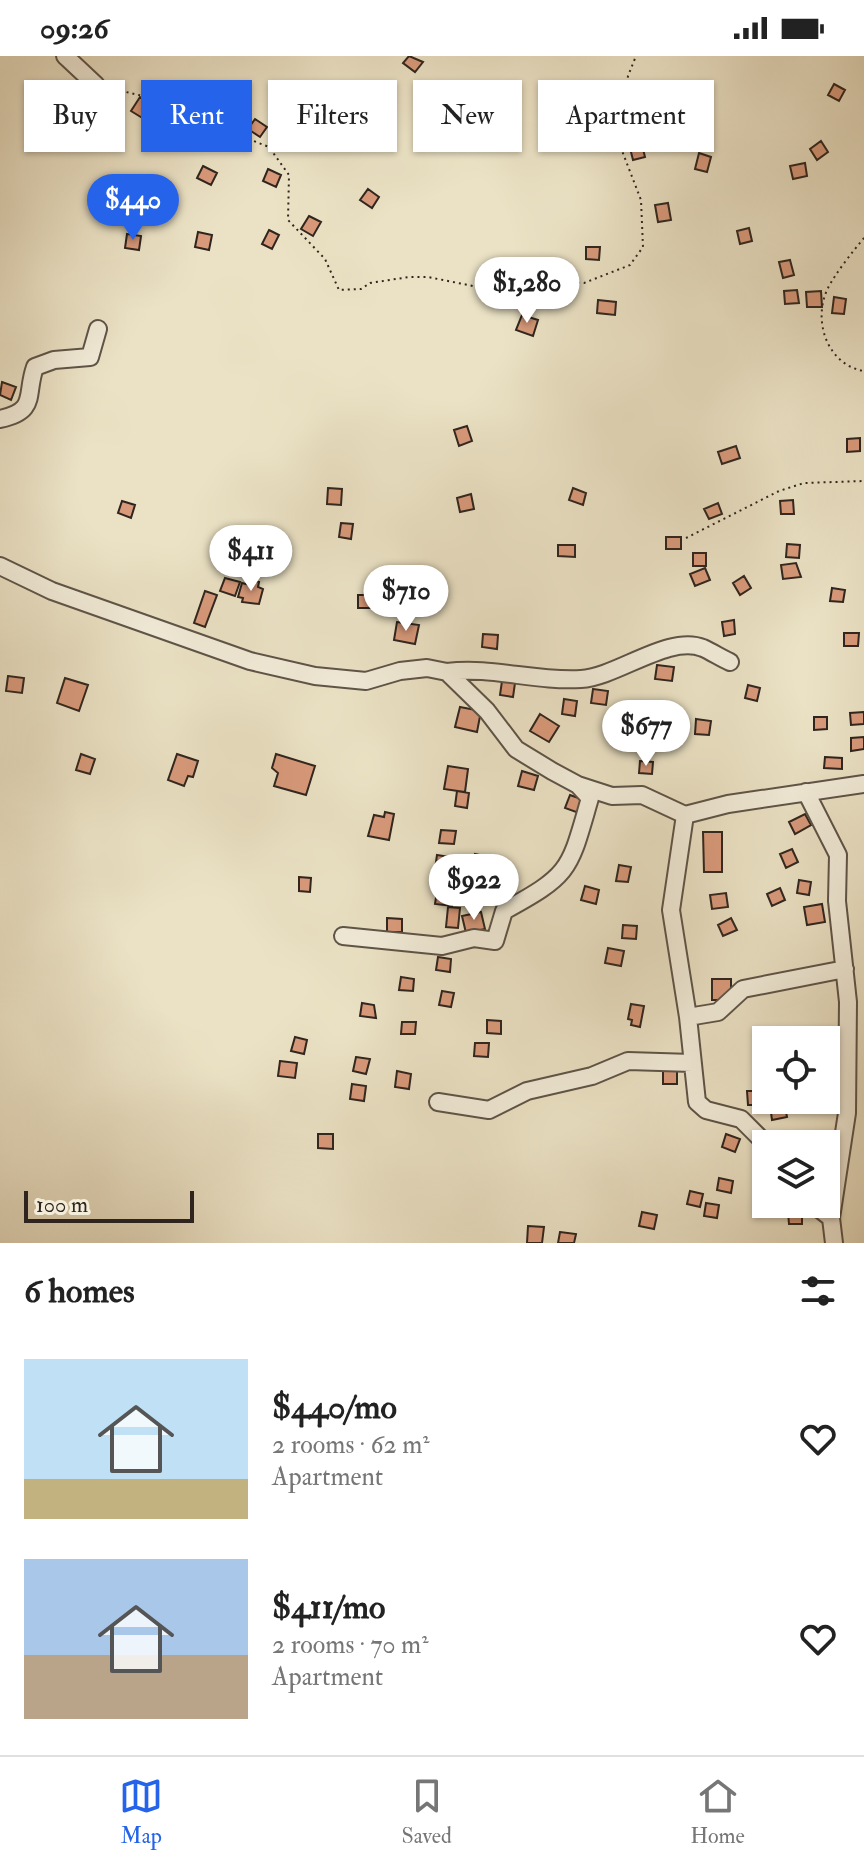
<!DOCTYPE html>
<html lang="en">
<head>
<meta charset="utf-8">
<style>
	:root { --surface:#fff; --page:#f2f2f2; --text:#222; --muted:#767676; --line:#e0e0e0; --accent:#2563eb }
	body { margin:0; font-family:"IM FELL Double Pica",serif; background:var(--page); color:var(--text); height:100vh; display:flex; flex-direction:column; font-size:30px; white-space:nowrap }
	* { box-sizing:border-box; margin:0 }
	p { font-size:26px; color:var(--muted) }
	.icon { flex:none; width:44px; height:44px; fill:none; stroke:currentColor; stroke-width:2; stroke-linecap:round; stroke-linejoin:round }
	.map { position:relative; height:1187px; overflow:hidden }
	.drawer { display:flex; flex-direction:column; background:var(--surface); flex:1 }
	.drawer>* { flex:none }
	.banner { position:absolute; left:24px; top:24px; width:816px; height:72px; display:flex; gap:16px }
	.tools { position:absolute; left:752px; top:970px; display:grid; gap:16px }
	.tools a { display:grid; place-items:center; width:88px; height:88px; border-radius:0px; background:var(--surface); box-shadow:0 2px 6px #0004; font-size:40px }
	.scale { position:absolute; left:24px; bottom:20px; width:170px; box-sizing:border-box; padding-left:8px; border:4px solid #2f251e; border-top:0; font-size:22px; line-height:28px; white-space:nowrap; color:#2f251e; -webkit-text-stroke:6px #f2ecd9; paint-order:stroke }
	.price { position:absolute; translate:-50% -68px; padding:0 18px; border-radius:28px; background:#fff; color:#222; font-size:26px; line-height:52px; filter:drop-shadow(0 2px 4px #0008) }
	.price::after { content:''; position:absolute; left:50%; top:48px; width:24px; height:18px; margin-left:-12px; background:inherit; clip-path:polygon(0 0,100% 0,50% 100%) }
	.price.on { background:var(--accent); color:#fff }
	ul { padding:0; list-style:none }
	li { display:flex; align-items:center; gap:24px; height:200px; padding:0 24px }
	li span { display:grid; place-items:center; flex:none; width:224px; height:160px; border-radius:0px; color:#555 }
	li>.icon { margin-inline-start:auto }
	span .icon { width:96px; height:96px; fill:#fffc; stroke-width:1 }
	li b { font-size:34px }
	h2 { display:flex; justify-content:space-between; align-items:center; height:96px; padding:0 24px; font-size:34px }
	.pill { padding:0 28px; border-radius:0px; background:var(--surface); box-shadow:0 2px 6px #0004; font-size:28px; line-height:72px }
	.pill.on { background:var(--accent); color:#fff }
	.status { display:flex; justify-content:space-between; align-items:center; height:56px; padding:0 40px; background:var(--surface); direction:ltr }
	.status svg { height:22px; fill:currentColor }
	.dock { display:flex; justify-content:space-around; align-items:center; height:112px; border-top:2px solid var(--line); background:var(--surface); font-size:22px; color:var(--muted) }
	.dock a { display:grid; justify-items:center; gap:4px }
	.dock .on { color:var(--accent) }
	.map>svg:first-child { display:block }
	.building { fill:#d99a7b; stroke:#2f251e; stroke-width:2 }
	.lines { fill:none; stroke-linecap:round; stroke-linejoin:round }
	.minor-casing { stroke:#5e5448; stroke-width:20 }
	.path { stroke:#2f251e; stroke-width:2; stroke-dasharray:2 4; stroke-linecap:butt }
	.minor { stroke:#f2ecd9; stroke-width:16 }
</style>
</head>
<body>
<div class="status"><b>09:26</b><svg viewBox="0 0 49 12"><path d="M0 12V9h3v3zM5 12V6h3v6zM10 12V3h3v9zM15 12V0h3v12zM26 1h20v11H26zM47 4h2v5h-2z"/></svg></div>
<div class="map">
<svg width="864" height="1187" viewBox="0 0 864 1187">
	<rect width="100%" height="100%" fill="#ebe2c5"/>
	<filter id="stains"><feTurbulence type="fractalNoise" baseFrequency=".0025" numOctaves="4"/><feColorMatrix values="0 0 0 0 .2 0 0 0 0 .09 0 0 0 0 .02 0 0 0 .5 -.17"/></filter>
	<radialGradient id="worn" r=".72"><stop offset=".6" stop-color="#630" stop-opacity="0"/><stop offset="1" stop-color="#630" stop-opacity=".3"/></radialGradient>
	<path class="building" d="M409,0L423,6L415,16L403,7Z
		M834,28L845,34L839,45L828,39Z
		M91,33L104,40L98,51L86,45Z
		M592,38H605L604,52H591Z
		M140,41L153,49L144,63L131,55Z
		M340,50L356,54L352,69L337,65Z
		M285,57L296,64L288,77L276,70Z
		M643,58H658V71H643Z
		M370,61L383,68L377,79L364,73Z
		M255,63L267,71L260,81L248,73Z
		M821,85L828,96L817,104L810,93Z
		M642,89L645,101L633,104L630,92Z
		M699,97L711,101L707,116L695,113Z
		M805,107L807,120L793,123L790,110Z
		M203,110L217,117L211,129L197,122Z
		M268,113L281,119L276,131L263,125Z
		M368,133L379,141L372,152L360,144Z
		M668,147L671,164L658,166L655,149Z
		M309,160L321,166L313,180L301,173Z
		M749,172L752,185L740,188L737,175Z
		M269,174L279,179L272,193L262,188Z
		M198,176L212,179L209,194L195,191Z
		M127,178L141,180L139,194L125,192Z
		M586,191H600L599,204L586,203Z
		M790,204L794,219L783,222L779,206Z
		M797,234L799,247L785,248L784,235Z
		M821,235L822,251H807L806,236Z
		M834,241L846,243L844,258L832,257Z
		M598,244L616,246L615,259L597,257Z
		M522,259L538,264L533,280L516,274Z
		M2,326L16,331L11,344L0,339Z
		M467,370L472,385L459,390L454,374Z
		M860,382V395L847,396V383Z
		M736,390L740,402L722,408L718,396Z
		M328,432L342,433L341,449L327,448Z
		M573,432L586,437L583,449L569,444Z
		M471,438L474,453L460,456L457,442Z
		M793,444L794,458H781L780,445Z
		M122,445L135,449L131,462L118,457Z
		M718,447L722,458L709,463L704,453Z
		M341,467L353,468L351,483L339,481Z
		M666,481H681V493H666Z
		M787,488L800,489L799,502L786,501Z
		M558,489H575V501L558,500Z
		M693,497H706V510H693Z
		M796,507L801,521L783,523L781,509Z
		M705,512L710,524L695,530L690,518Z
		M401,520L418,521L417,531L401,530Z
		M744,520L751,532L740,539L733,527Z
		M225,522L240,526L235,540L220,535Z
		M251,524L259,526L258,531L263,533L259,548L242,546L243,542L238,541L242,527L250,529Z
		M832,532L845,534L843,546L830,545Z
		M205,535L217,539L205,571L194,567Z
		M402,537L401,554H387V538Z
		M358,539H371V552H358Z
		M734,564L735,578L724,580L722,566Z
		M397,566L419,569L415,588L394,584Z
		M844,577H859L858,590H844Z
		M483,578L498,579L497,593L482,591Z
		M657,609L674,611L672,625L655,623Z
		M8,620L24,622L22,637L6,635Z
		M65,622L88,629L79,655L57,647Z
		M502,625L515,627L513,641L500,639Z
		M748,629L760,632L757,645L745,642Z
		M593,633L608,635L606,649L591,647Z
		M564,643L577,645L575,660L562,658Z
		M460,651L481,655L477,676L455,671Z
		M864,656V668L851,669L850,657Z
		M540,658L559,670L549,686L530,675Z
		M814,661H827V673L814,674Z
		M696,663L711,665L709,679L695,678Z
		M864,681V693L851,695V682Z
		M81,698L95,703L90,718L76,714Z
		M177,698L198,705L193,721L188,720L184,730L168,724Z
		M276,698L315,710L306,739L274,730L278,717L272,712Z
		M825,701L842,702V713L824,712Z
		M640,705L653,706L652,718L639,717Z
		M448,710L468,713L465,736L444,733Z
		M522,715L538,720L534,734L518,730Z
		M457,735L469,737L467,752L455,750Z
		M570,739L584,744L579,757L565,752Z
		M385,756L394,758L389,784L368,780L374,759L384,761Z
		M805,758L811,769L795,778L789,766Z
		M441,774L456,775L454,788L439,787Z
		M703,776H722V816H704Z
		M792,793L798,806L786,812L780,798Z
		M475,798L489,801L485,818L472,815Z
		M437,799L450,801L448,815L435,813Z
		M619,809L631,811L628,826L616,825Z
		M299,821L311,822L310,836L299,835Z
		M799,824L811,826L809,839L797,837Z
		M585,830L599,834L596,848L581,844Z
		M780,832L785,844L772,850L767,838Z
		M437,835L453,837L452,850L435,848Z
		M726,837L728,851L712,853L710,839Z
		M822,848L825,866L807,869L804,851Z
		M448,851L460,852L458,872L446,871Z
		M481,856L485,873L466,877L462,860Z
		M387,862L402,863V876H387Z
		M731,862L737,874L723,880L718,869Z
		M623,869L637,870L636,883L622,882Z
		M608,892L624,895L621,910L605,907Z
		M438,901L451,903L450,916L436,914Z
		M401,921L414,923L413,935L399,934Z
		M712,923H731V944H712Z
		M442,935L454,937L451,951L439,949Z
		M362,947L374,949L376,962L360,960Z
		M631,948L644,950L640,971L631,969L632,964L628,963Z
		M487,964L501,965V978L487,977Z
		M402,966H416L415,978H401Z
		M295,981L307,984L304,998L291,995Z
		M475,987H489L488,1001L474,1000Z
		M356,1001L370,1003L366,1018L353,1015Z
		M280,1005L297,1007L295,1022L278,1020Z
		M663,1014H677V1028H663Z
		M397,1015L411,1018L409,1033L395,1031Z
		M352,1028L366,1030L364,1045L350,1043Z
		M747,1035H759L760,1049H748Z
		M784,1046L787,1061L772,1064L770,1049Z
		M318,1078H333V1093L318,1092Z
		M726,1078L740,1083L735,1096L722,1091Z
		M719,1122L733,1125L731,1137L717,1134Z
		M690,1135L703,1138L700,1151L687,1148Z
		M706,1147L719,1149L717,1162L704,1160Z
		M642,1156L657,1159L654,1173L639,1170Z
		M788,1156H802V1168H789Z
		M528,1170L544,1171L542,1187H527Z
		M560,1176L576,1178L574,1187H558Z"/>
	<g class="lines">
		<defs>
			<path id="minor" d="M65,0L96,29
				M0,363C38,355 25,339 35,311L54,304L90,301L98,273
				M0,510L52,535L250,605L315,620L366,625L400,615L427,612L447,616L487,655L516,693L552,715L578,729L612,740L642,739L685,759L728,748L864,728
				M447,616C491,610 535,626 581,623C617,621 669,578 703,592C712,596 721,602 730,606
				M806,736L838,799L837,845L848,946L847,1057L831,1162
				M685,759L671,854L688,961L697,1046L706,1054L741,1063L766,1088
				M343,880L442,890L474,882L495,885L504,855C572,818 569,814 590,742L578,729
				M688,961L718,956L743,933L845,913
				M438,1046L489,1054L527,1035L592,1020L628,1005L692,1007
				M813,1148L831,1162L834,1187"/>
		</defs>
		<use href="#minor" class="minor-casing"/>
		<path class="path" d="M109,32L143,40L195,68L215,70L269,91L289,119L288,164L325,203L339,234L361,233L370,227L409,221H428L483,232L535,224L584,227L630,209L643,191L641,144L619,87L628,20L636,0
			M864,182C853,195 835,218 828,232C812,264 827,309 864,315
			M686,482L779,435L804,427L864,425"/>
		<use href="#minor" class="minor"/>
	</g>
	<rect width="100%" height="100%" filter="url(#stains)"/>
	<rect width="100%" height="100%" fill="url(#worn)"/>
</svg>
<div class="tools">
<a><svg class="icon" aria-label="locate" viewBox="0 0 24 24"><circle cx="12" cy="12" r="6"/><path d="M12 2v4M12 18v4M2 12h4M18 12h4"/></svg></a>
<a><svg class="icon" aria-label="layers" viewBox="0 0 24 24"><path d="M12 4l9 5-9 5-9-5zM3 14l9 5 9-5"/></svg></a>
</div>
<div class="scale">100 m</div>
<b class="price on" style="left:133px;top:186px">$440</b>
<b class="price" style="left:527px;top:269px">$1,280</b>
<b class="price" style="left:251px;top:537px">$411</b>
<b class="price" style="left:406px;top:577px">$710</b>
<b class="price" style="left:646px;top:712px">$677</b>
<b class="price" style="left:474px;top:866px">$922</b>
<div class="banner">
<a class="pill">Buy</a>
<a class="pill on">Rent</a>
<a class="pill">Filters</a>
<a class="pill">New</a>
<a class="pill">Apartment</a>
</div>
</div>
<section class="drawer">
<h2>6 homes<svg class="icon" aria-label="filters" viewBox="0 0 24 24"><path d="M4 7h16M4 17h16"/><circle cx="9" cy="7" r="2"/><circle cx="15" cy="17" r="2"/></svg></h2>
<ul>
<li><span style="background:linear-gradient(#bfe0f5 75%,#c2b280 0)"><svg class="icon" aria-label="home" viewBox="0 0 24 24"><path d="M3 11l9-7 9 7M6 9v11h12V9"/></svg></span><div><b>$440/mo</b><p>2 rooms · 62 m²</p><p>Apartment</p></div><svg class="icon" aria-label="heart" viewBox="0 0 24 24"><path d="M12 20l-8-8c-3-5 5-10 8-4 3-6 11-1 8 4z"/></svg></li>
<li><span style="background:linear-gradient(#a9c7e8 60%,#b9a48a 0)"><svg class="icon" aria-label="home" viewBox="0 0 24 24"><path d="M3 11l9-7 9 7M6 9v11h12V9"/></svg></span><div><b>$411/mo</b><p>2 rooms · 70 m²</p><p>Apartment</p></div><svg class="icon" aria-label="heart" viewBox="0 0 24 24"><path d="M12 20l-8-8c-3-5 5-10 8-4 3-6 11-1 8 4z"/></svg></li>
</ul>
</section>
<nav class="dock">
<a class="on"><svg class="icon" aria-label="map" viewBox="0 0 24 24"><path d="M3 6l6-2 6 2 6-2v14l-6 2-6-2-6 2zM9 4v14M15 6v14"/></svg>Map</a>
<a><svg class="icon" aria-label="saved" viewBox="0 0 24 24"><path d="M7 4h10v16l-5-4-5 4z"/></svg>Saved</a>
<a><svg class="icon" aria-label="home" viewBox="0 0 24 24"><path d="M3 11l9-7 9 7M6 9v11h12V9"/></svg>Home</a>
</nav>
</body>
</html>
